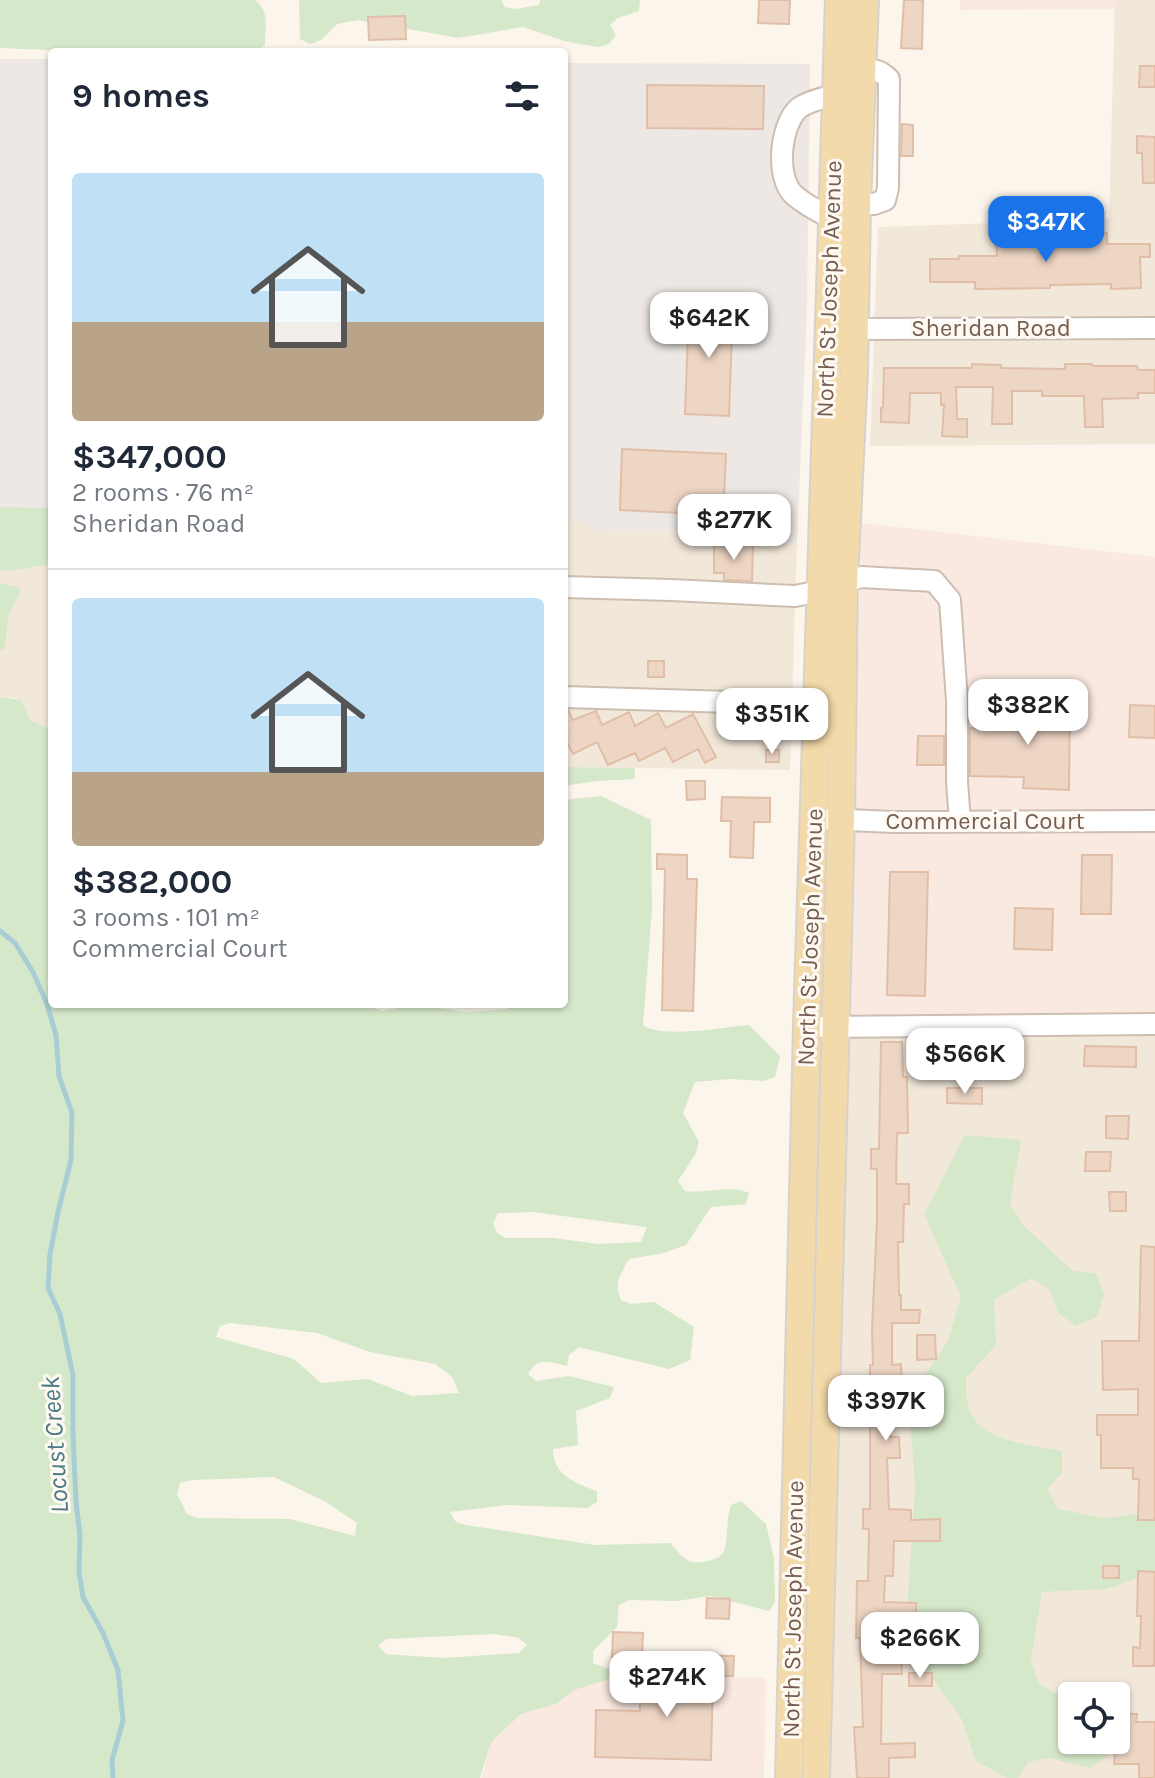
<!DOCTYPE html>
<html lang="en">
<head>
<meta charset="utf-8">
<style>
	:root { --surface:#fff; --page:#f6f6f7; --text:#1f2937; --muted:#747a83; --line:#e0e1e3; --accent:#1a73e8 }
	body { margin:0; font-family:Karla,sans-serif; background:var(--page); color:var(--text); height:100vh; display:flex; flex-direction:column; font-size:30px; white-space:nowrap }
	* { box-sizing:border-box; margin:0 }
	p { font-size:26px; color:var(--muted) }
	.icon { flex:none; width:44px; height:44px; fill:none; stroke:currentColor; stroke-width:2; stroke-linecap:round; stroke-linejoin:round }
	.map { position:relative; flex:1; overflow:hidden }
	.sheet { position:absolute; left:48px; top:48px; width:520px; height:960px; display:flex; flex-direction:column; background:var(--surface); border-radius:8px; box-shadow:0 2px 6px #0004 }
	.sheet>* { flex:none }
	.tools { position:absolute; left:1058px; top:1682px; display:grid; gap:16px }
	.tools a { display:grid; place-items:center; width:72px; height:72px; border-radius:8px; background:var(--surface); box-shadow:0 2px 6px #0004; font-size:40px }
	.price { position:absolute; translate:-50% -68px; padding:0 18px; border-radius:16px; background:#fff; color:#222; font-size:26px; line-height:52px; filter:drop-shadow(0 2px 4px #0008) }
	.price::after { content:''; position:absolute; left:50%; top:48px; width:24px; height:18px; margin-left:-12px; background:inherit; clip-path:polygon(0 0,100% 0,50% 100%) }
	.price.current { background:var(--accent); color:#fff }
	ul { padding:0; list-style:none }
	li { display:grid; align-content:center; gap:16px; height:424px; padding:0 24px }
	li+li { border-top:2px solid var(--line) }
	li span { display:grid; place-items:center; height:248px; border-radius:8px; color:#555 }
	li>.icon { margin-inline-start:auto }
	span .icon { width:144px; height:144px; fill:#fffc; stroke-width:1 }
	li b { font-size:34px }
	h2 { display:flex; justify-content:space-between; align-items:center; height:96px; padding:0 24px; font-size:34px }
	.map>svg:first-child { display:block }
	.residential { fill:#f2e8da; fill-rule:evenodd }
	.commercial { fill:#fae9e0 }
	.industrial { fill:#ede8e3 }
	.green { fill:#d6e8ca; fill-rule:evenodd }
	.lines { fill:none; stroke-linecap:round; stroke-linejoin:round }
	.stream { stroke:#a8cdd5; stroke-width:5 }
	.building { fill:#eed6c5; stroke:#e0bea7; stroke-width:2 }
	.minor-casing { stroke:#cdbeb1; stroke-width:24 }
	.major-casing { stroke:#d8d2ce; stroke-width:30 }
	.minor { stroke:#fff; stroke-width:20 }
	.major { stroke:#f3daaa; stroke-width:26 }
	.labels { text-anchor:middle; dominant-baseline:central; stroke-width:6; stroke-linejoin:round; paint-order:stroke }
	.street-label { font-size:24px; fill:#755e50; stroke:#fef9f2 }
	.water-label { font-size:26px; font-style:italic; fill:#4b7a85; stroke:#fef9f2 }
</style>
</head>
<body>
<div class="map">
<svg width="1155" height="1778" viewBox="0 0 1155 1778">
	<rect width="100%" height="100%" fill="#fbf5eb"/>
	<path class="residential" d="M1115,0H1155V444L870,446L878,227L1109,219Z
		M564,522H586L591,530L721,531L722,539L797,544L790,770L564,767Z
		M52,564V730L30,720L16,698L0,697V650L5,648L9,613L21,592L18,587L0,583V570L10,571Z
		M1155,1022V1778H823L847,1036ZM1072,1696H1116V1740H1072Z"/>
	<path class="commercial" d="M960,0H1115V9L960,10Z
		M862,523L1155,557V1022L847,1036Z
		M610,1675L766,1678L764,1778H482L489,1747L495,1738L521,1714L556,1704L574,1690L607,1680Z"/>
	<path class="industrial" d="M0,59H52V528L0,529Z
		M564,63L810,64L807,309L797,544L722,539L720,531L590,530L585,522H564Z"/>
	<path class="green" d="M0,0H255C270,11 265,28 265,45L255,51L210,52H179L148,48L118,52H97L0,48Z
		M299,0H501L505,7L516,9L539,5L540,0H640L639,11L618,18L610,25L616,35L609,44L598,47L564,41L523,27L458,38L358,20L337,24L321,40L310,44L300,39Z
		M0,507L52,508V564L10,571L0,570Z
		M0,583L18,587L21,592L9,613L5,649L0,650Z
		M0,697L21,700L30,720L52,730V1004H362L382,1011L416,1005L467,1012L508,1009L510,1004H564V800L601,796L651,820L652,910L643,1025C662,1039 724,1027 749,1025L780,1056L775,1077L764,1081L730,1079L695,1082L683,1113L699,1142L696,1153L678,1181L685,1191C706,1194 730,1184 749,1193L746,1204L711,1207L686,1245L664,1253L629,1259C621,1274 613,1283 621,1300L631,1304L654,1302L694,1327L690,1360L669,1369L579,1347L569,1355L567,1366C550,1362 538,1356 528,1374L536,1381L569,1376L614,1387L610,1398L576,1411L578,1445L553,1449C552,1474 577,1484 597,1491V1502L587,1508L507,1505L450,1512L456,1522L466,1525L595,1545L670,1543C684,1558 687,1566 708,1561C715,1559 721,1558 724,1551C728,1542 726,1519 731,1505L741,1501L766,1524L774,1558L775,1602L769,1611L711,1596L676,1601L629,1600L619,1605L617,1627L593,1651V1663L614,1671L607,1680L574,1690L556,1704L521,1714L495,1738L489,1748L480,1778H0ZM532,1212L647,1227L641,1242L598,1244L554,1238H506L497,1233L493,1223L498,1213ZM230,1323L317,1333L370,1352L435,1364L452,1377L459,1393L412,1396L368,1379L321,1383L294,1359L216,1337L220,1326ZM274,1477L326,1502L357,1523L355,1536L290,1519L198,1518L187,1514L177,1494L180,1483L192,1480ZM494,1634L519,1638L527,1645L519,1653L443,1658L386,1654L378,1646L386,1639Z
		M564,767L635,768L634,779L597,781L564,786Z
		M965,1135L1021,1140L1010,1204L1022,1224L1073,1271L1096,1273L1104,1295L1097,1317L1076,1326L1058,1313L1050,1291L1032,1278L994,1300L996,1345L966,1378C966,1393 966,1408 975,1420C990,1442 1037,1446 1062,1451V1473L1047,1489L1058,1509L1104,1518L1149,1513L1155,1515V1575L1147,1574L1107,1589L1042,1592L1031,1660L1038,1683L1058,1695L1072,1697V1740H1116V1712L1124,1718L1126,1740L1091,1768L1049,1758L1028,1762L1018,1778H1007L976,1761L961,1718L923,1666L906,1625L915,1488L909,1399L948,1341L961,1297L924,1214Z"/>
	<g class="lines">
		<path class="stream" d="M0,931L15,943L33,972L47,1004L56,1035L59,1076L72,1113L71,1160L58,1212L50,1254L48,1288L60,1314L73,1375V1435L76,1502L80,1535L79,1572L83,1597L103,1633L118,1670L123,1721L112,1760L113,1778"/>
	</g>
	<path class="building" d="M759,0H790L789,24L758,23Z
		M904,0H923L922,49L901,48Z
		M405,16L406,39L369,40L368,17Z
		M1140,66H1155V87H1139Z
		M647,85L764,86L763,129L647,128Z
		M902,124L913,125V156H901Z
		M1137,136L1155,137V183H1143L1142,153H1137Z
		M1107,233V244H1150V257H1140L1141,288L1111,289V284L1050,285V288L975,289V282H930V259H959V256H997L996,236L1061,235V247L1091,246L1090,234Z
		M689,305L733,306L729,416L685,414Z
		M972,364L1001,365V368L1065,369V364H1092L1093,366H1137L1138,370H1155V393H1138V398L1102,399L1103,427H1085L1084,396H1042V391H1012V424H992L993,387H956L957,419H967V437L942,436L944,404L941,405V393H910L909,423L881,422V408H883L884,368H972Z
		M622,449L726,454L723,515L620,510Z
		M714,544L753,545L752,581L724,580V573H714Z
		M648,661H664V677H648Z
		M1026,697L1070,698L1069,790L1023,788L1024,777L970,776V728L1025,730Z
		M1130,705L1155,706V738L1129,737Z
		M564,710H568L573,720L596,711L602,725L629,712L635,726L658,713L666,728L693,714L716,757L705,763L698,749L673,762L665,748L639,761L635,753L608,765L597,742L573,754L564,737Z
		M918,736H944V765H917Z
		M766,750H779V762H766Z
		M686,781H705V799L687,800Z
		M722,797L770,798V822H754L753,858L730,857L731,821H721Z
		M657,854L687,855V879H697L693,1011L662,1010L665,869H657Z
		M1082,855H1112L1111,914H1081Z
		M890,872H928L925,996L887,995Z
		M1015,908L1053,909L1052,950L1014,949Z
		M881,1042H902L903,1077H907L908,1133H897L896,1184H909V1204H904L903,1242H898L899,1295H901V1310H920L919,1323H892V1365L901,1364L902,1395L889,1396L890,1437H899L900,1458H887L889,1509L911,1510V1520L940,1519V1541H894L893,1576H885L884,1602L916,1603L915,1628H920L921,1649H901L902,1674H882L881,1744L915,1743V1757L889,1758V1778H857L854,1727H863L860,1638H856L857,1581H868L869,1529H863V1509H870V1365H873L872,1329L877,1221V1169H871V1149H879Z
		M1085,1046L1136,1047V1067L1084,1066Z
		M947,1088H982V1104L947,1103Z
		M1106,1116H1129L1128,1139L1106,1138Z
		M1086,1152H1111L1110,1171H1085Z
		M1109,1192H1126V1211H1110Z
		M1141,1246L1155,1247V1520H1138L1139,1479H1133V1468H1101V1435H1097V1415H1138V1389L1103,1390L1102,1341H1139Z
		M917,1335H935L936,1359L917,1360Z
		M1103,1566H1119V1578H1103Z
		M1138,1571L1155,1572L1154,1666H1133V1647L1140,1648L1141,1616H1137Z
		M707,1598L730,1599L729,1619L706,1618Z
		M613,1632L643,1633L642,1657H612Z
		M686,1655L734,1656L733,1676H713L711,1760L595,1757L596,1710L640,1711V1697L685,1698Z
		M909,1673H932V1686H909Z
		M1118,1714H1137L1136,1722H1155V1778H1139V1764H1114L1115,1751H1117Z"/>
	<g class="lines">
		<defs>
			<path id="minor" d="M835,95C824,98 808,101 799,108C780,124 775,178 794,195C804,204 829,218 843,223
				M857,204H874L885,200L888,188L889,79C880,70 874,69 861,70
				M843,329L1155,328
				M564,587L671,590L795,596L820,591L861,577L934,581L950,600L957,701V782L960,822
				M564,697L831,705
				M826,819L893,822L1155,821
				M823,1027L1155,1024"/>
			<path id="major" d="M789,1778L807,1027L839,0
				M816,1778L841,819L844,583L854,371L857,204L865,0"/>
		</defs>
		<use href="#minor" class="minor-casing"/>
		<use href="#major" class="major-casing"/>
		<use href="#minor" class="minor"/>
		<use href="#major" class="major"/>
	</g>
	<g class="labels">
		<g class="street-label">
			<text transform="translate(829 289) rotate(-88)">North St Joseph Avenue</text>
			<text x="991" y="328">Sheridan Road</text>
			<text x="985" y="821">Commercial Court</text>
			<text transform="translate(810 937) rotate(-88)">North St Joseph Avenue</text>
			<text transform="translate(793 1609) rotate(-89)">North St Joseph Avenue</text>
		</g>
		<g class="water-label">
			<text transform="translate(55 1445) rotate(-94)">Locust Creek</text>
		</g>
	</g>
</svg>
<div class="tools">
<a><svg class="icon" aria-label="locate" viewBox="0 0 24 24"><circle cx="12" cy="12" r="6"/><path d="M12 2v4M12 18v4M2 12h4M18 12h4"/></svg></a>
</div>
<b class="price current" style="left:1046px;top:264px">$347K</b>
<b class="price" style="left:709px;top:360px">$642K</b>
<b class="price" style="left:734px;top:562px">$277K</b>
<b class="price" style="left:1028px;top:747px">$382K</b>
<b class="price" style="left:772px;top:756px">$351K</b>
<b class="price" style="left:965px;top:1096px">$566K</b>
<b class="price" style="left:886px;top:1443px">$397K</b>
<b class="price" style="left:920px;top:1680px">$266K</b>
<b class="price" style="left:667px;top:1719px">$274K</b>
<section class="sheet">
<h2>9 homes<svg class="icon" aria-label="filters" viewBox="0 0 24 24"><path d="M4 7h16M4 17h16"/><circle cx="9" cy="7" r="2"/><circle cx="15" cy="17" r="2"/></svg></h2>
<ul>
<li><span style="background:linear-gradient(#bfe0f5 60%,#b9a48a 0)"><svg class="icon" aria-label="home" viewBox="0 0 24 24"><path d="M3 11l9-7 9 7M6 9v11h12V9"/></svg></span><div><b>$347,000</b><p>2 rooms · 76 m²</p><p>Sheridan Road</p></div></li>
<li><span style="background:linear-gradient(#bfe0f5 70%,#b9a48a 0)"><svg class="icon" aria-label="home" viewBox="0 0 24 24"><path d="M3 11l9-7 9 7M6 9v11h12V9"/></svg></span><div><b>$382,000</b><p>3 rooms · 101 m²</p><p>Commercial Court</p></div></li>
</ul>
</section>
</div>
</body>
</html>
